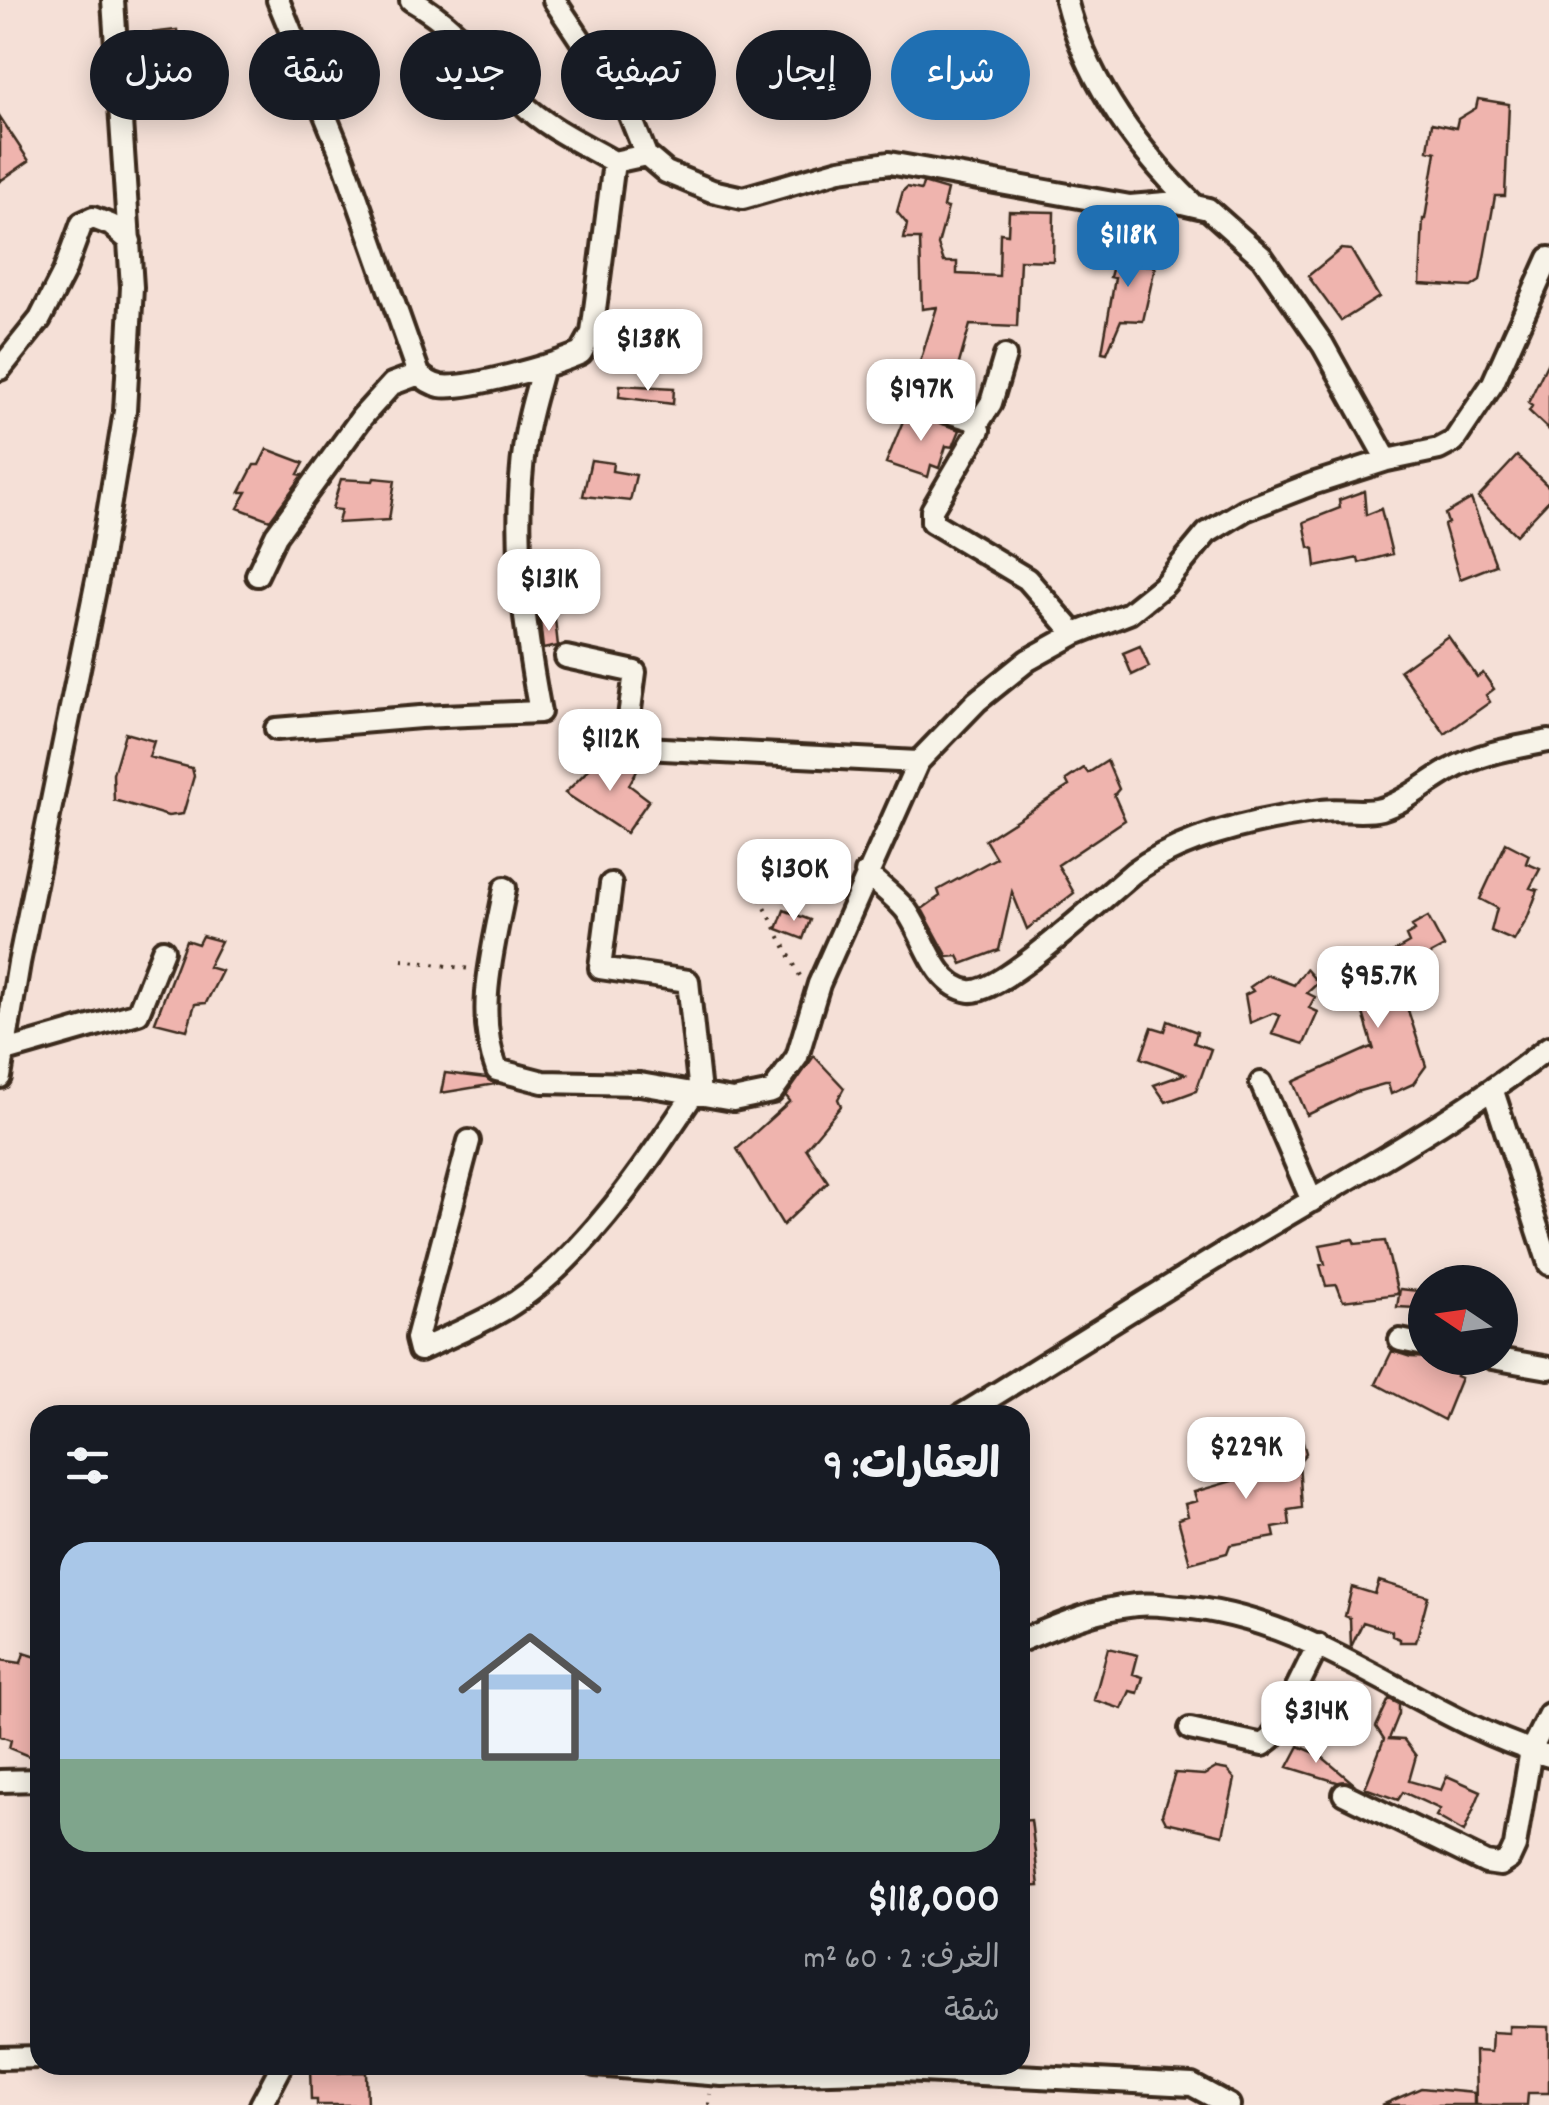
<!DOCTYPE html>
<html lang="ar">
<head>
<meta charset="utf-8">
<style>
  body { margin:0; font-family:Dekko,"Playpen Sans Arabic",sans-serif; background:#242831; color:#f1f3f6; direction:rtl; height:100vh; display:flex; flex-direction:column; font-size:38px; white-space:nowrap }
  * { box-sizing:border-box; margin:0 }
  p { font-size:32px; color:#9ea1a6 }
  .icon { flex:none; width:55px; height:55px; fill:none; stroke:currentColor; stroke-width:2; stroke-linecap:round; stroke-linejoin:round }
  .map { position:relative; flex:1; overflow:hidden; direction:ltr }
  .side { position:absolute; left:30px; top:1405px; width:1000px; height:670px; display:flex; flex-direction:column; background:#171b24; border-radius:30px; box-shadow:0 5px 25px #0003; direction:rtl }
  .side>* { flex:none }
  .top-card { position:absolute; left:30px; top:30px; width:1000px; height:90px; direction:rtl; display:flex; gap:20px }
  .needle { width:65px; rotate:283deg }
  .fabs { position:absolute; left:1408px; top:1265px; display:grid; gap:20px }
  .fabs a { display:grid; place-items:center; width:110px; height:110px; border-radius:50%; background:#171b24; box-shadow:0 5px 25px #0003; font-size:50px }
  .price { position:absolute; translate:-50% -85px; padding:0 22px; border-radius:20px; background:#fff; color:#222; font-size:32px; line-height:65px; filter:drop-shadow(0 2px 5px #0008) }
  .price::after { content:''; position:absolute; left:50%; top:60px; width:30px; height:22px; margin-left:-15px; background:inherit; clip-path:polygon(0 0,100% 0,50% 100%) }
  .price.on { background:#1f6fb2; color:#fff }
  ul { padding:0; list-style:none }
  li { display:grid; align-content:center; gap:20px; height:530px; padding:0 30px }
  li span { display:grid; place-items:center; height:310px; border-radius:30px; color:#555 }
  li>.icon { margin-inline-start:auto }
  span .icon { width:180px; height:180px; fill:#fffc; stroke-width:1 }
  li b { font-size:42px }
  h2 { display:flex; justify-content:space-between; align-items:center; height:120px; padding:0 30px; font-size:42px }
  .chip { padding:0 35px; border-radius:45px; background:#171b24; box-shadow:0 5px 25px #0003; font-size:35px; line-height:90px }
  .chip.on { background:#1f6fb2; color:#fff }
  .map>svg:first-child { display:block }
</style>
</head>
<body>
<div class="map">
<svg width="1549" height="2105" viewBox="0 0 1549 2105">
  <rect width="100%" height="100%" fill="#f5e0d7"/>
  <filter id="ink" filterUnits="userSpaceOnUse"><feTurbulence type="fractalNoise" baseFrequency=".01" numOctaves="2"/><feDisplacementMap in="SourceGraphic" scale="20" xChannelSelector="R" yChannelSelector="G"/><feConvolveMatrix kernelMatrix="1 2 1 2 8 2 1 2 1" color-interpolation-filters="sRGB"/></filter>
  <g filter="url(#ink)">
    <path fill="#efb4ae" stroke="#3b2a1e" stroke-width="2.5" d="M177,30L182,74L154,77L149,33Z
      M1478,99L1509,104L1505,196H1495L1480,281L1471,287L1420,284L1423,219H1425L1436,152L1428,150L1432,123L1456,128L1458,119L1476,108Z
      M0,117L29,161L0,181Z
      M923,183L947,190L943,207L948,208L938,245L944,262H957V274L999,276L1000,233L1008,234L1009,211L1054,212L1053,261L1020,260L1017,327L970,325L954,381L916,375L937,307L922,309L920,239H904L907,224L897,212L903,191L907,187L921,190Z
      M1118,246L1137,248L1138,253H1149L1148,266L1155,267L1143,321L1121,320L1107,353L1102,352L1115,278L1110,277Z
      M1341,249L1351,250L1379,297L1341,321L1308,276Z
      M1549,360V430L1529,411L1532,406L1528,403Z
      M620,385L674,388L673,404L619,397Z
      M907,411L960,430L953,447L946,446L939,468L931,465L928,477L886,463Z
      M267,449L304,463L298,474L303,475L270,520L238,508L247,492H240L254,465H259Z
      M1517,456L1549,487V500L1516,535L1478,498Z
      M591,460L613,463L612,471L636,475L630,501L583,496Z
      M374,478L395,480L389,520L338,523L341,510L332,509L341,479L373,481Z
      M1364,491L1366,515L1381,509L1392,554L1359,563L1358,558L1316,567L1314,549L1309,547L1304,522L1340,508L1339,500Z
      M1471,499L1496,565L1460,579L1444,525L1448,523L1445,514Z
      M555,619L558,646L543,649L540,621Z
      M1448,636L1477,677L1483,673L1494,689L1486,695L1490,702L1445,734L1400,670Z
      M1140,646L1149,667L1132,675L1123,653Z
      M125,733L154,741L149,757L192,768L194,776L183,814L168,816L114,800L113,774Z
      M616,758L637,770L629,785L649,800L626,833L565,793L595,763L606,771Z
      M1107,761L1119,789L1114,795L1125,820L1058,865L1074,893L1027,929L1012,892L999,950L962,964L958,956L948,957L922,909L940,896L938,890L996,858L985,840L1069,786L1066,780L1084,768L1088,773Z
      M1506,843L1529,855L1526,863L1540,869L1530,888L1538,890L1527,919L1514,941L1491,931L1497,908L1480,899Z
      M784,910L810,920L803,939L777,929Z
      M1428,917L1444,947L1396,973L1426,1066L1413,1084L1391,1094L1388,1084H1384L1356,1092L1307,1115L1293,1082L1371,1047L1374,1050L1352,976L1409,943L1406,936L1415,931L1412,926Z
      M202,936L221,941L208,967L222,971L206,1003L195,1004L187,1030L155,1022L186,940L198,944Z
      M1306,969L1318,983L1307,993L1315,997L1309,1008L1318,1012L1304,1044L1272,1034L1280,1016L1273,1013L1250,1023L1245,995L1253,991L1250,987L1267,975L1294,985Z
      M1168,1021L1197,1032L1194,1043L1211,1049L1196,1091L1166,1102L1154,1085L1185,1074L1141,1058L1152,1027L1165,1031Z
      M814,1056L844,1088L838,1099L841,1106L806,1148L828,1182L783,1225L737,1149L790,1101L786,1096Z
      M445,1073L486,1078L495,1084L441,1093Z
      M1353,1239L1355,1244L1385,1241L1398,1294L1343,1301L1337,1285L1326,1286L1320,1265L1325,1264L1320,1245Z
      M1400,1289L1418,1291L1417,1308L1397,1307Z
      M1392,1351L1411,1357L1434,1358L1458,1371L1456,1376L1461,1378L1444,1420L1376,1384Z
      M1300,1432L1306,1453L1299,1462L1302,1508L1288,1510L1290,1525L1273,1528L1275,1537L1230,1545L1227,1553L1190,1563L1178,1519L1188,1516L1185,1504L1197,1501L1194,1492L1236,1480L1235,1476L1246,1473L1242,1461L1254,1458L1253,1453L1273,1447L1271,1440Z
      M1379,1581L1428,1596L1416,1642H1400V1639L1392,1636V1631L1363,1622L1351,1647L1350,1618L1345,1616L1352,1587L1375,1594Z
      M1108,1648L1138,1655L1133,1674L1143,1677L1138,1693L1130,1691L1122,1709L1094,1700Z
      M24,1653L40,1658V1732L31,1757L9,1748L11,1740L0,1736V1660L21,1663Z
      M1389,1699L1399,1704V1714L1389,1739L1404,1740L1416,1756L1409,1781L1441,1790L1447,1776L1481,1791L1464,1832L1436,1816L1440,1809L1403,1792L1398,1800L1365,1788L1384,1739L1376,1727Z
      M1299,1746L1320,1755L1353,1783L1337,1782L1288,1767Z
      M1216,1768L1227,1770L1235,1779L1223,1835L1166,1822L1162,1814L1175,1773L1204,1775Z
      M1031,1820L1039,1886L1020,1887V1821Z
      M1509,2026L1549,2027V2093H1528L1527,2105H1476L1475,2051L1491,2052L1492,2032L1509,2033Z
      M337,2067V2073L366,2072L367,2105H317V2100H311L310,2068Z
      M1421,2088L1474,2093V2105H1382Z"/>
    <g fill="none" stroke-linecap="round" stroke-linejoin="round">
      <g stroke="#3b2a1e" stroke-width="28">
        <path id="minor" d="M278,0L343,159L419,374C425,380 431,384 440,386C466,390 554,365 581,353L592,333L614,162
          M411,0C460,28 483,63 521,102C547,128 583,144 614,162L646,155
          M554,0L629,113L646,155L666,172L712,191L743,198L840,170L889,163L1130,206L1178,202L1208,209L1262,257L1323,345L1387,460
          M1066,0C1086,79 1135,147 1192,203
          M0,369L40,319L64,272L82,223L93,218L111,225L130,241
          M928,406L974,420L979,430L932,510V522L1027,579L1075,634
          M978,423L991,403L1005,356
          M257,575L276,535L362,417L392,384L419,374
          M566,657L635,672L625,747L918,762
          M276,729L420,717L540,712C523,622 512,533 525,442C528,416 537,391 543,366
          M866,873C879,885 894,896 905,909C925,934 933,985 969,991C1000,996 1107,894 1134,872C1182,836 1262,819 1321,811C1341,808 1361,814 1381,809C1405,802 1427,783 1448,771C1480,753 1513,748 1549,741
          M611,884L600,968L688,981L700,1093
          M505,888C494,947 474,1012 497,1070L543,1082L640,1084L733,1100L772,1092L797,1057L819,984L918,762L977,701L1028,660L1075,634L1129,613L1164,585L1207,533L1245,510L1312,484L1387,460L1439,449L1454,441L1493,383L1549,258
          M6,1051L138,1013L163,950
          M0,1077L19,963L98,575L125,411L132,287L113,0
          M1261,1083L1312,1201
          M1493,1091L1549,1264
          M469,1141L417,1338L420,1350C448,1337 477,1325 503,1310C581,1264 645,1166 694,1093
          M1400,1340L1425,1345
          M1492,1358L1549,1368
          M962,1415C1064,1352 1165,1288 1267,1227C1364,1169 1461,1117 1549,1047
          M1020,1641C1058,1625 1095,1609 1136,1605C1151,1603 1167,1606 1182,1607C1318,1618 1421,1719 1549,1756
          M1190,1729L1263,1745L1272,1738L1318,1645
          M0,1781L40,1780
          M1344,1794L1486,1863L1500,1865L1509,1859L1515,1846L1531,1750L1549,1714
          M0,2058L40,2057
          M595,2065L722,2075L902,2070L1192,2085L1229,2105
          M261,2105L282,2065"/>
      </g>
      <path stroke="#3b2a1e" stroke-width="4" stroke-dasharray="2.5 8" stroke-linecap="butt" d="M751,880L800,976
        M402,960L470,969
        M709,2105L710,2094"/>
      <use href="#minor" stroke="#f7f3e8" stroke-width="20"/>
    </g>
  </g>
</svg>
<div class="fabs">
<a><svg class="needle" viewBox="-14 -14 28 28"><path d="M0-13l5 13h-10z" fill="#e53935"/><path d="M0 13l5-13h-10z" fill="#9ea1a6"/></svg></a>
</div>
<b class="price on" style="left:1128px;top:290px">$118K</b>
<b class="price" style="left:648px;top:394px">$138K</b>
<b class="price" style="left:921px;top:444px">$197K</b>
<b class="price" style="left:549px;top:634px">$131K</b>
<b class="price" style="left:610px;top:794px">$112K</b>
<b class="price" style="left:794px;top:924px">$130K</b>
<b class="price" style="left:1378px;top:1031px">$95.7K</b>
<b class="price" style="left:1246px;top:1502px">$229K</b>
<b class="price" style="left:1316px;top:1766px">$314K</b>
<div class="top-card">
<a class="chip on">شراء</a>
<a class="chip">إيجار</a>
<a class="chip">تصفية</a>
<a class="chip">جديد</a>
<a class="chip">شقة</a>
<a class="chip">منزل</a>
</div>
<section class="side">
<h2>العقارات: 9<svg class="icon" aria-label="filters" viewBox="0 0 24 24"><path d="M4 7h16M4 17h16"/><circle cx="9" cy="7" r="2"/><circle cx="15" cy="17" r="2"/></svg></h2>
<ul>
<li><span style="background:linear-gradient(#a9c7e8 70%,#7fa58c 0)"><svg class="icon" aria-label="home" viewBox="0 0 24 24"><path d="M3 11l9-7 9 7M6 9v11h12V9"/></svg></span><div><b>$118,000</b><p>الغرف: 2 · 60 m²</p><p>شقة</p></div></li>
</ul>
</section>
</div>
</body>
</html>
